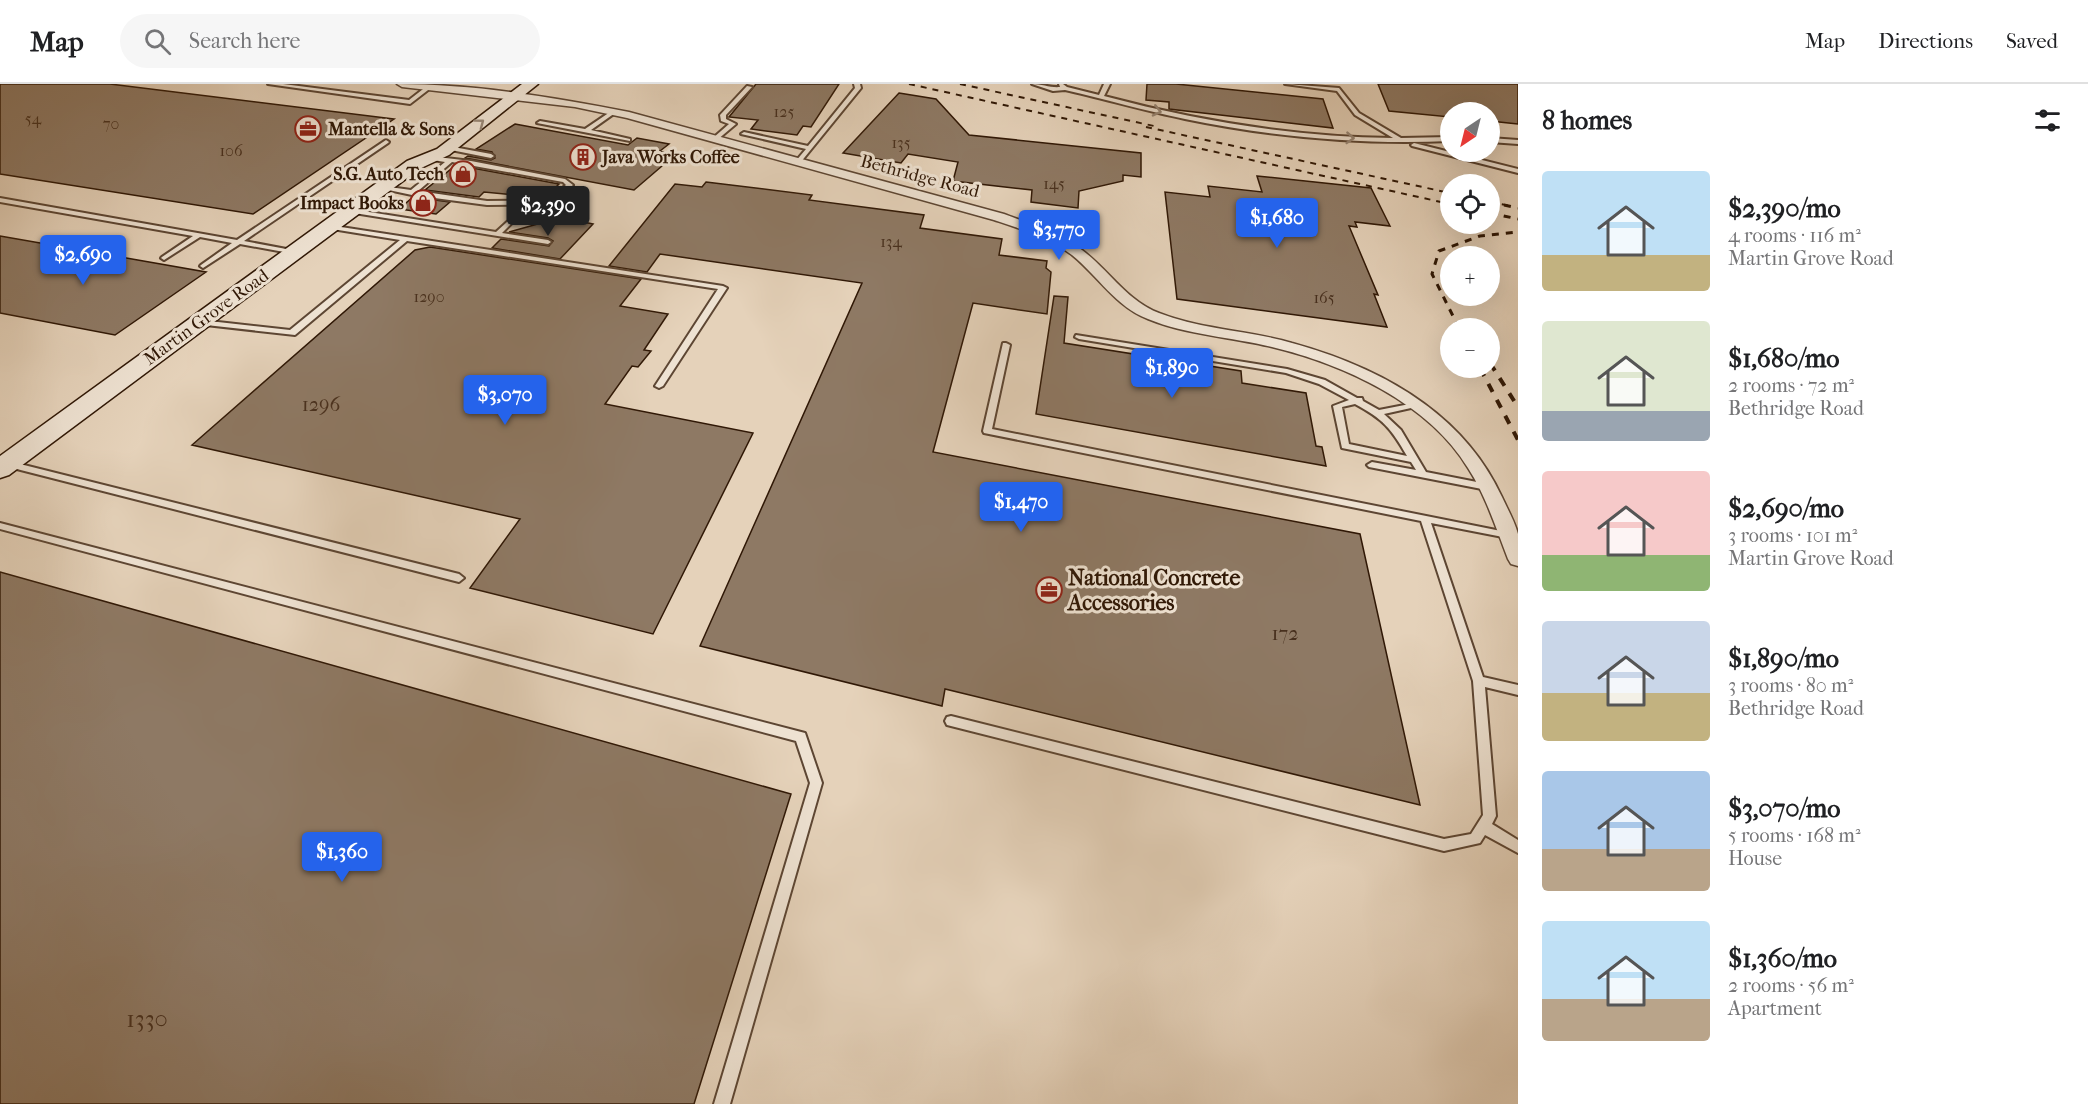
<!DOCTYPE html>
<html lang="en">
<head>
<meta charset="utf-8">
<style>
  body { margin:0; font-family:"IM FELL French Canon",serif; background:#f6f6f6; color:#202124; height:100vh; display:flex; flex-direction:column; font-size:22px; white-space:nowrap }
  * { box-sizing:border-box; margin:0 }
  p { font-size:20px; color:#757577 }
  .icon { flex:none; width:33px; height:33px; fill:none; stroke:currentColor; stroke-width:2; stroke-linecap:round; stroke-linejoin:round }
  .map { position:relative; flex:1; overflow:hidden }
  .drawer { display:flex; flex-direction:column; background:#fff; width:570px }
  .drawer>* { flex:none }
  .needle { width:39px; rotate:215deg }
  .controls { position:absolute; left:1440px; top:18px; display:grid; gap:12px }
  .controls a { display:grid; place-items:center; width:60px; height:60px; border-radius:50%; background:#fff; box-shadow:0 6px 24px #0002; font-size:30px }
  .price { position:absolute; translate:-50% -51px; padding:0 14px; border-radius:6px; background:#2563eb; color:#fff; font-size:20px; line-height:39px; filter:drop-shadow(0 2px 3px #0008) }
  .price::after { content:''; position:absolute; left:50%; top:36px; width:18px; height:14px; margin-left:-9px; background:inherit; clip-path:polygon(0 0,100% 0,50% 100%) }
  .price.selected { background:#222; color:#fff }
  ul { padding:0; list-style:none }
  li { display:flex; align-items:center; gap:18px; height:150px; padding:0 24px }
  li span { display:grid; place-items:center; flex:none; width:168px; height:120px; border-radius:6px; color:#555 }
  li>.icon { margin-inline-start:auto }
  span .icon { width:72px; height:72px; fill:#fffc; stroke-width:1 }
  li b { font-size:26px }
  h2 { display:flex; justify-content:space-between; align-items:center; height:72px; padding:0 24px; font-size:26px }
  header { display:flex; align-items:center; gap:36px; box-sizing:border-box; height:84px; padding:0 30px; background:#fff; border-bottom:2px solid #e0e0e0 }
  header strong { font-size:28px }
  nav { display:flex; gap:33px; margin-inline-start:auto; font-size:21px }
  .search { width:420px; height:54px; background:#f6f6f6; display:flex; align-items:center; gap:15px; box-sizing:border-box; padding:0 21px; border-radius:33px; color:#757577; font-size:22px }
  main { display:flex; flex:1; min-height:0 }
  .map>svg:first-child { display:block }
</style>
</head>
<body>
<header>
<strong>Map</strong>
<div class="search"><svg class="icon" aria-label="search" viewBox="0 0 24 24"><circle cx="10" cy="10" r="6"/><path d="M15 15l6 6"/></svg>Search here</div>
<nav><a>Map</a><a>Directions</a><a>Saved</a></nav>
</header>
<main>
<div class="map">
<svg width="1518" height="1020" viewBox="0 0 1518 1020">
  <rect width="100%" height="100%" fill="#e5d2ba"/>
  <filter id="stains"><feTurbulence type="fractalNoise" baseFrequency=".00333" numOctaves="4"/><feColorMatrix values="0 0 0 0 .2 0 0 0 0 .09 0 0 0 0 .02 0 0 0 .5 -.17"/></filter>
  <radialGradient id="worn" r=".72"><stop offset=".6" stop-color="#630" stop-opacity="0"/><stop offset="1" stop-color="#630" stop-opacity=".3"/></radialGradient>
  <path fill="#8e7964" stroke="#301806" stroke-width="1.5" d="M0,0H110L394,35L253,130L0,90Z
    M756,0H839L811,43L803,42L797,51L751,45L758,36L729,33Z
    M1147,0H1176L1323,15L1333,44L1169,25V18L1146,16Z
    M1378,0H1518V40L1490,37V28H1450V33L1389,27Z
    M899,9L936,15L969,51L1141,69V93L1123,91V97L1079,107L1078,124L1031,118L1032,106L953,97L958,78L908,70L901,79L843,69Z
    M515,40L628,61L637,54L669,60L660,67L676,70L634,106L465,74L468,72L491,76L495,74L492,68L476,65Z
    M456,81L559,100L545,114L484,108L479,113L425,106Z
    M1257,92L1371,104L1390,142L1355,138L1357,143L1349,142L1378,211L1374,210L1387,243L1177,215L1165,108L1210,113L1208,102L1262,108Z
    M706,98L812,111L809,116L924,131L920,144L1002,155L999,171L1047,177L1046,184L1051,188L1047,230L973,219L933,368L1360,450L1420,721L945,605L942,622L700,562L862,199L660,170L647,188L609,182L675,100L702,103Z
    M413,113L450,118L436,130L399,125Z
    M544,130L593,140L560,175L492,164L501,155L549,162L553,157L548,154L509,148L545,138Z
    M0,152L132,175L206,188L115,251L0,229Z
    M430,163L641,195L620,222L668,230L644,266L651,267L638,283L632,282L605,320L753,349L653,550L470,504L520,435L192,361L415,166Z
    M1054,212L1068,213L1064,259L1241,287L1242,299L1306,309L1316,362L1322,363L1326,382L1036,330Z
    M0,488L791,710L694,1020H0Z"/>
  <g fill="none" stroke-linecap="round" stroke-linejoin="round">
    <g stroke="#5d4633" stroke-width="4">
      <path id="service" d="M268,0H283L409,16L427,2L432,3L410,20Z
        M854,0H860L861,4L800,79L795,78L806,65L741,50L744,48L808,62L855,4Z
        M1032,0C1042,0 1051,4 1060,3L1059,0H1063L1067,3L1099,11L1104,0H1110L1104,12C1198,37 1295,53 1393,54L1355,31L1337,7L1285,0L1339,4L1359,29L1401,54L1450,53V57C1363,61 1272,53 1185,35C1145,27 1105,15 1065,6L1053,7Z
        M747,2L752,3L726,31V35L736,40L717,56H713V54L729,40L721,37L720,31Z
        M613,26L615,29L591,46L630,55V57L537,39L540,37L585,45Z
        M1490,54L1518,56V60L1490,58Z
        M386,56L389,58L388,59L244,157L297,167V169L295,170L240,160L203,184L200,182L201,181L232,159L200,153L164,176L161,174L162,173L193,152L0,118V114L237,156Z
        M1414,59L1518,85V89L1412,62L1411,61Z
        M448,62L491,70L494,72L491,74L446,65L445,64Z
        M429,72L471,77L565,95L573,101L551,120L487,121L412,111L379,104L382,102L411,106L445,78L427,75V73ZM452,78L563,98L566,101L549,116L487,117L418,107Z
        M350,125L496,148L518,128L521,130L502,149L548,156L551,158L548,160L348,128V126Z
        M328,141L723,202L727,204L663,302L659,304L655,302L718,205L407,157L295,251L197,240L196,238L200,236L290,246L400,156L326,144L325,143Z
        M1076,251L1287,285L1325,296L1357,314H1362L1363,317L1379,326L1420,318V322L1384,330L1401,346L1426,388L1487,400L1492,403L1487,406L1369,383L1367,381L1372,378L1416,386L1411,378L1342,364L1333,322L1349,316L1319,300L1286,289L1079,255L1075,253ZM1355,320C1383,335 1391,344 1407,372L1349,360L1342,323Z
        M1003,259H1006L1010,261L992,345L1511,449L1513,451L1508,454L1431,439L1483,593L1518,601V611L1485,603L1496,732L1492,740L1518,756V769L1485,751L1480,759L1444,767L947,641L945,637L947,633L951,632L1444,755L1471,750L1483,731L1473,597L1421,437L984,349L983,347Z
        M8,377L459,490L464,494L459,498L5,382L3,380Z
        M0,439L805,649L822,699L730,1020H714L810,699L796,657L0,445Z"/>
    </g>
    <g stroke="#5d4633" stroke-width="3">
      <path id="minor" d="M397,0C474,0 554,13 629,28L1004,130C1030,140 1059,148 1082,166C1109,186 1127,217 1159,229C1202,246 1249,246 1292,259C1379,283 1463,328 1502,413C1507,424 1515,438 1518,450C1518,460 1518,472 1518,482L1511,480L1508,475C1496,444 1486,412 1468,384C1429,319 1343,280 1272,263C1231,253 1187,251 1148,235C1116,223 1098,192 1072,171C1050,154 1021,145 994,136L627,34L575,23L402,3Z"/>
    </g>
    <g stroke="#301806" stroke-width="3">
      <path id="secondary" d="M522,0H538L449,71L419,85L9,391L0,394V372L407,77L437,65Z"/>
    </g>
    <use href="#service" fill="#eee2d2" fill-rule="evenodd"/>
    <use href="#minor" fill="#eee2d2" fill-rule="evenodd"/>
    <use href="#secondary" fill="#eee2d2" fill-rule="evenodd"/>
    <path stroke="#301806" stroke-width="2" stroke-dasharray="6 6" stroke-linecap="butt" d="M909,0L1450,120
      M960,0L1154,42
      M1146,43L1450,109
      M1490,118L1511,122"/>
    <path stroke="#301806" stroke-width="3" stroke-dasharray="7 7" stroke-linecap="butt" d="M1504,121L1518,124
      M1490,129L1518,135
      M1459,244L1432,190L1439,167L1480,152L1518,148"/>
    <path stroke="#301806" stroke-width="4" stroke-dasharray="9 9" stroke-linecap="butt" d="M1490,279L1518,323
      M1480,284L1518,356"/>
  </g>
  <defs><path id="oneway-chevron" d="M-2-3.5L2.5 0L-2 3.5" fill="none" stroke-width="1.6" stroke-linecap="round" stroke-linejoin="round" transform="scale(1.5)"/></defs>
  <g stroke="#988776">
    <use href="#oneway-chevron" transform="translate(1157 27) rotate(13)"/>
    <use href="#oneway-chevron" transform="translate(480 39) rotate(-37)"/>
    <use href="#oneway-chevron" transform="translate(1350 54) rotate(4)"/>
  </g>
  <defs>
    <g id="office-ring" transform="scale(1.35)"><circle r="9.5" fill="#eee2d2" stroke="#8f2418" stroke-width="1.5"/><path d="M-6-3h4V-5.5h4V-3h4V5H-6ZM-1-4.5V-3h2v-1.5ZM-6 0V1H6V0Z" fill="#8f2418"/></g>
    <g id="building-ring" transform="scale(1.35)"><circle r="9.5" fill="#eee2d2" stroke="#8f2418" stroke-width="1.5"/><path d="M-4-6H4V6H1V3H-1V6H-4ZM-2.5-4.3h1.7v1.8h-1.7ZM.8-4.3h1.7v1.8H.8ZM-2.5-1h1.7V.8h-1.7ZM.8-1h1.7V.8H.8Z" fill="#8f2418"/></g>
    <g id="shop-ring" transform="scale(1.35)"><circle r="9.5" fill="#eee2d2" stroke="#8f2418" stroke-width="1.5"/><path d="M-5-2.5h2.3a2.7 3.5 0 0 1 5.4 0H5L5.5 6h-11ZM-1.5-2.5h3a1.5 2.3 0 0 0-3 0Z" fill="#8f2418"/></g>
  </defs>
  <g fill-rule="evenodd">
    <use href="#office-ring" x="308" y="45"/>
    <use href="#building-ring" x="583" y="73"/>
    <use href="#shop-ring" x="463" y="90"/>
    <use href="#shop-ring" x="423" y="119"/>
    <use href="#office-ring" x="1049" y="506"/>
  </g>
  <g text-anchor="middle" stroke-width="6" stroke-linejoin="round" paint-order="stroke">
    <g font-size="16" fill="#48301e">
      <text x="784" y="33">125</text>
      <text x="33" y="40">54</text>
      <text x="111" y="45">70</text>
      <text x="901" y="64">135</text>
      <text x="231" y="72">106</text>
      <text x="1054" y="105">145</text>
      <text x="891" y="163">134</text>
      <text x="429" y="218">1290</text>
      <text x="1324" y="219">165</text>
    </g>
    <g font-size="18" font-weight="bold" fill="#301806" stroke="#eee2d2" text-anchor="start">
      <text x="328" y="51">Mantella &amp; Sons</text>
      <text x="602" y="79">Java Works Coffee</text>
      <text x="444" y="96" text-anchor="end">S.G. Auto Tech</text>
      <text x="404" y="125" text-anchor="end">Impact Books</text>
    </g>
    <g font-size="18" fill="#301806" stroke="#eee2d2">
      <text transform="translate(920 92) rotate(15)" y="6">Bethridge Road</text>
      <text transform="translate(206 233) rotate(-36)" y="6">Martin Grove Road</text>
    </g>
    <g font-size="20" fill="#48301e">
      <text x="321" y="327">1296</text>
      <text x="1285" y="556">172</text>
    </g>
    <g font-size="22" font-weight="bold" fill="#301806" stroke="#eee2d2" text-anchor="start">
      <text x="1068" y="501">National Concrete<tspan x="1068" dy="25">Accessories</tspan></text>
    </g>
    <g font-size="24" fill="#48301e">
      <text x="147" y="943">1330</text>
    </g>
  </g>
  <rect width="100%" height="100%" filter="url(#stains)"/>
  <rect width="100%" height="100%" fill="url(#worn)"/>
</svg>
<div class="controls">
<a><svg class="needle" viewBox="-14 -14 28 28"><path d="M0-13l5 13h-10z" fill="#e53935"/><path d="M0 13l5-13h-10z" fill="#757577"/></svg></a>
<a><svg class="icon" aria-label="locate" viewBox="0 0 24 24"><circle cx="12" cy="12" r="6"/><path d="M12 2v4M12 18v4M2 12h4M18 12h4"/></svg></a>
<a>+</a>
<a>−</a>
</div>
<b class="price selected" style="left:548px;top:153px">$2,390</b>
<b class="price" style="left:1277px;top:165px">$1,680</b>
<b class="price" style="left:1059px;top:177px">$3,770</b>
<b class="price" style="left:83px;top:202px">$2,690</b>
<b class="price" style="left:1172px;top:315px">$1,890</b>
<b class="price" style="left:505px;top:342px">$3,070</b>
<b class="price" style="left:1021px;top:449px">$1,470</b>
<b class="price" style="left:342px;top:799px">$1,360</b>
</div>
<section class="drawer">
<h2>8 homes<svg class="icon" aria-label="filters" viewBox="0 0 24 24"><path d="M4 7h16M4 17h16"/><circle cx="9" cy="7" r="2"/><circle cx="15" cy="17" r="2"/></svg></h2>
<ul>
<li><span style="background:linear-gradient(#bfe0f5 70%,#c2b280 0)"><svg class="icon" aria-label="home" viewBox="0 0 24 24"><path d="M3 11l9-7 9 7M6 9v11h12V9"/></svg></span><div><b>$2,390/mo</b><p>4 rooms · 116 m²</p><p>Martin Grove Road</p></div></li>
<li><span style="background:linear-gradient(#dfe7d0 75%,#9aa5b1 0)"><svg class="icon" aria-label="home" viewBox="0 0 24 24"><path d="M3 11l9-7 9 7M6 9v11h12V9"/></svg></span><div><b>$1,680/mo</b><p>2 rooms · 72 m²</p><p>Bethridge Road</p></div></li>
<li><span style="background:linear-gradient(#f6c9c9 70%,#8fb573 0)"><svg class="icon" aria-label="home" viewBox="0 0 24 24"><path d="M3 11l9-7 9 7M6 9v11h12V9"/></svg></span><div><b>$2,690/mo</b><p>3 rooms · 101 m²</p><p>Martin Grove Road</p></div></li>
<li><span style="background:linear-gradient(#c9d6e8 60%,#c2b280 0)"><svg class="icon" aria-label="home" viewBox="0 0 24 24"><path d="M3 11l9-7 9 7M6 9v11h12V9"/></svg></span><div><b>$1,890/mo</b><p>3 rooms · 80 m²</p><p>Bethridge Road</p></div></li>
<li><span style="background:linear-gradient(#a9c7e8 65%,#b9a48a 0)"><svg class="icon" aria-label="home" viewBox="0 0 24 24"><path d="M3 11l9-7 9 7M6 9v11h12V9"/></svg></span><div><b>$3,070/mo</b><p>5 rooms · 168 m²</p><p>House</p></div></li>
<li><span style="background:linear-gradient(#bfe0f5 65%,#b9a48a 0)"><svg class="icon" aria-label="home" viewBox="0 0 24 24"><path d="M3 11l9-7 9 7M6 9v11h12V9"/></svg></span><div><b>$1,360/mo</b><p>2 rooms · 56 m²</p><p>Apartment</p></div></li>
</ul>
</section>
</main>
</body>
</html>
